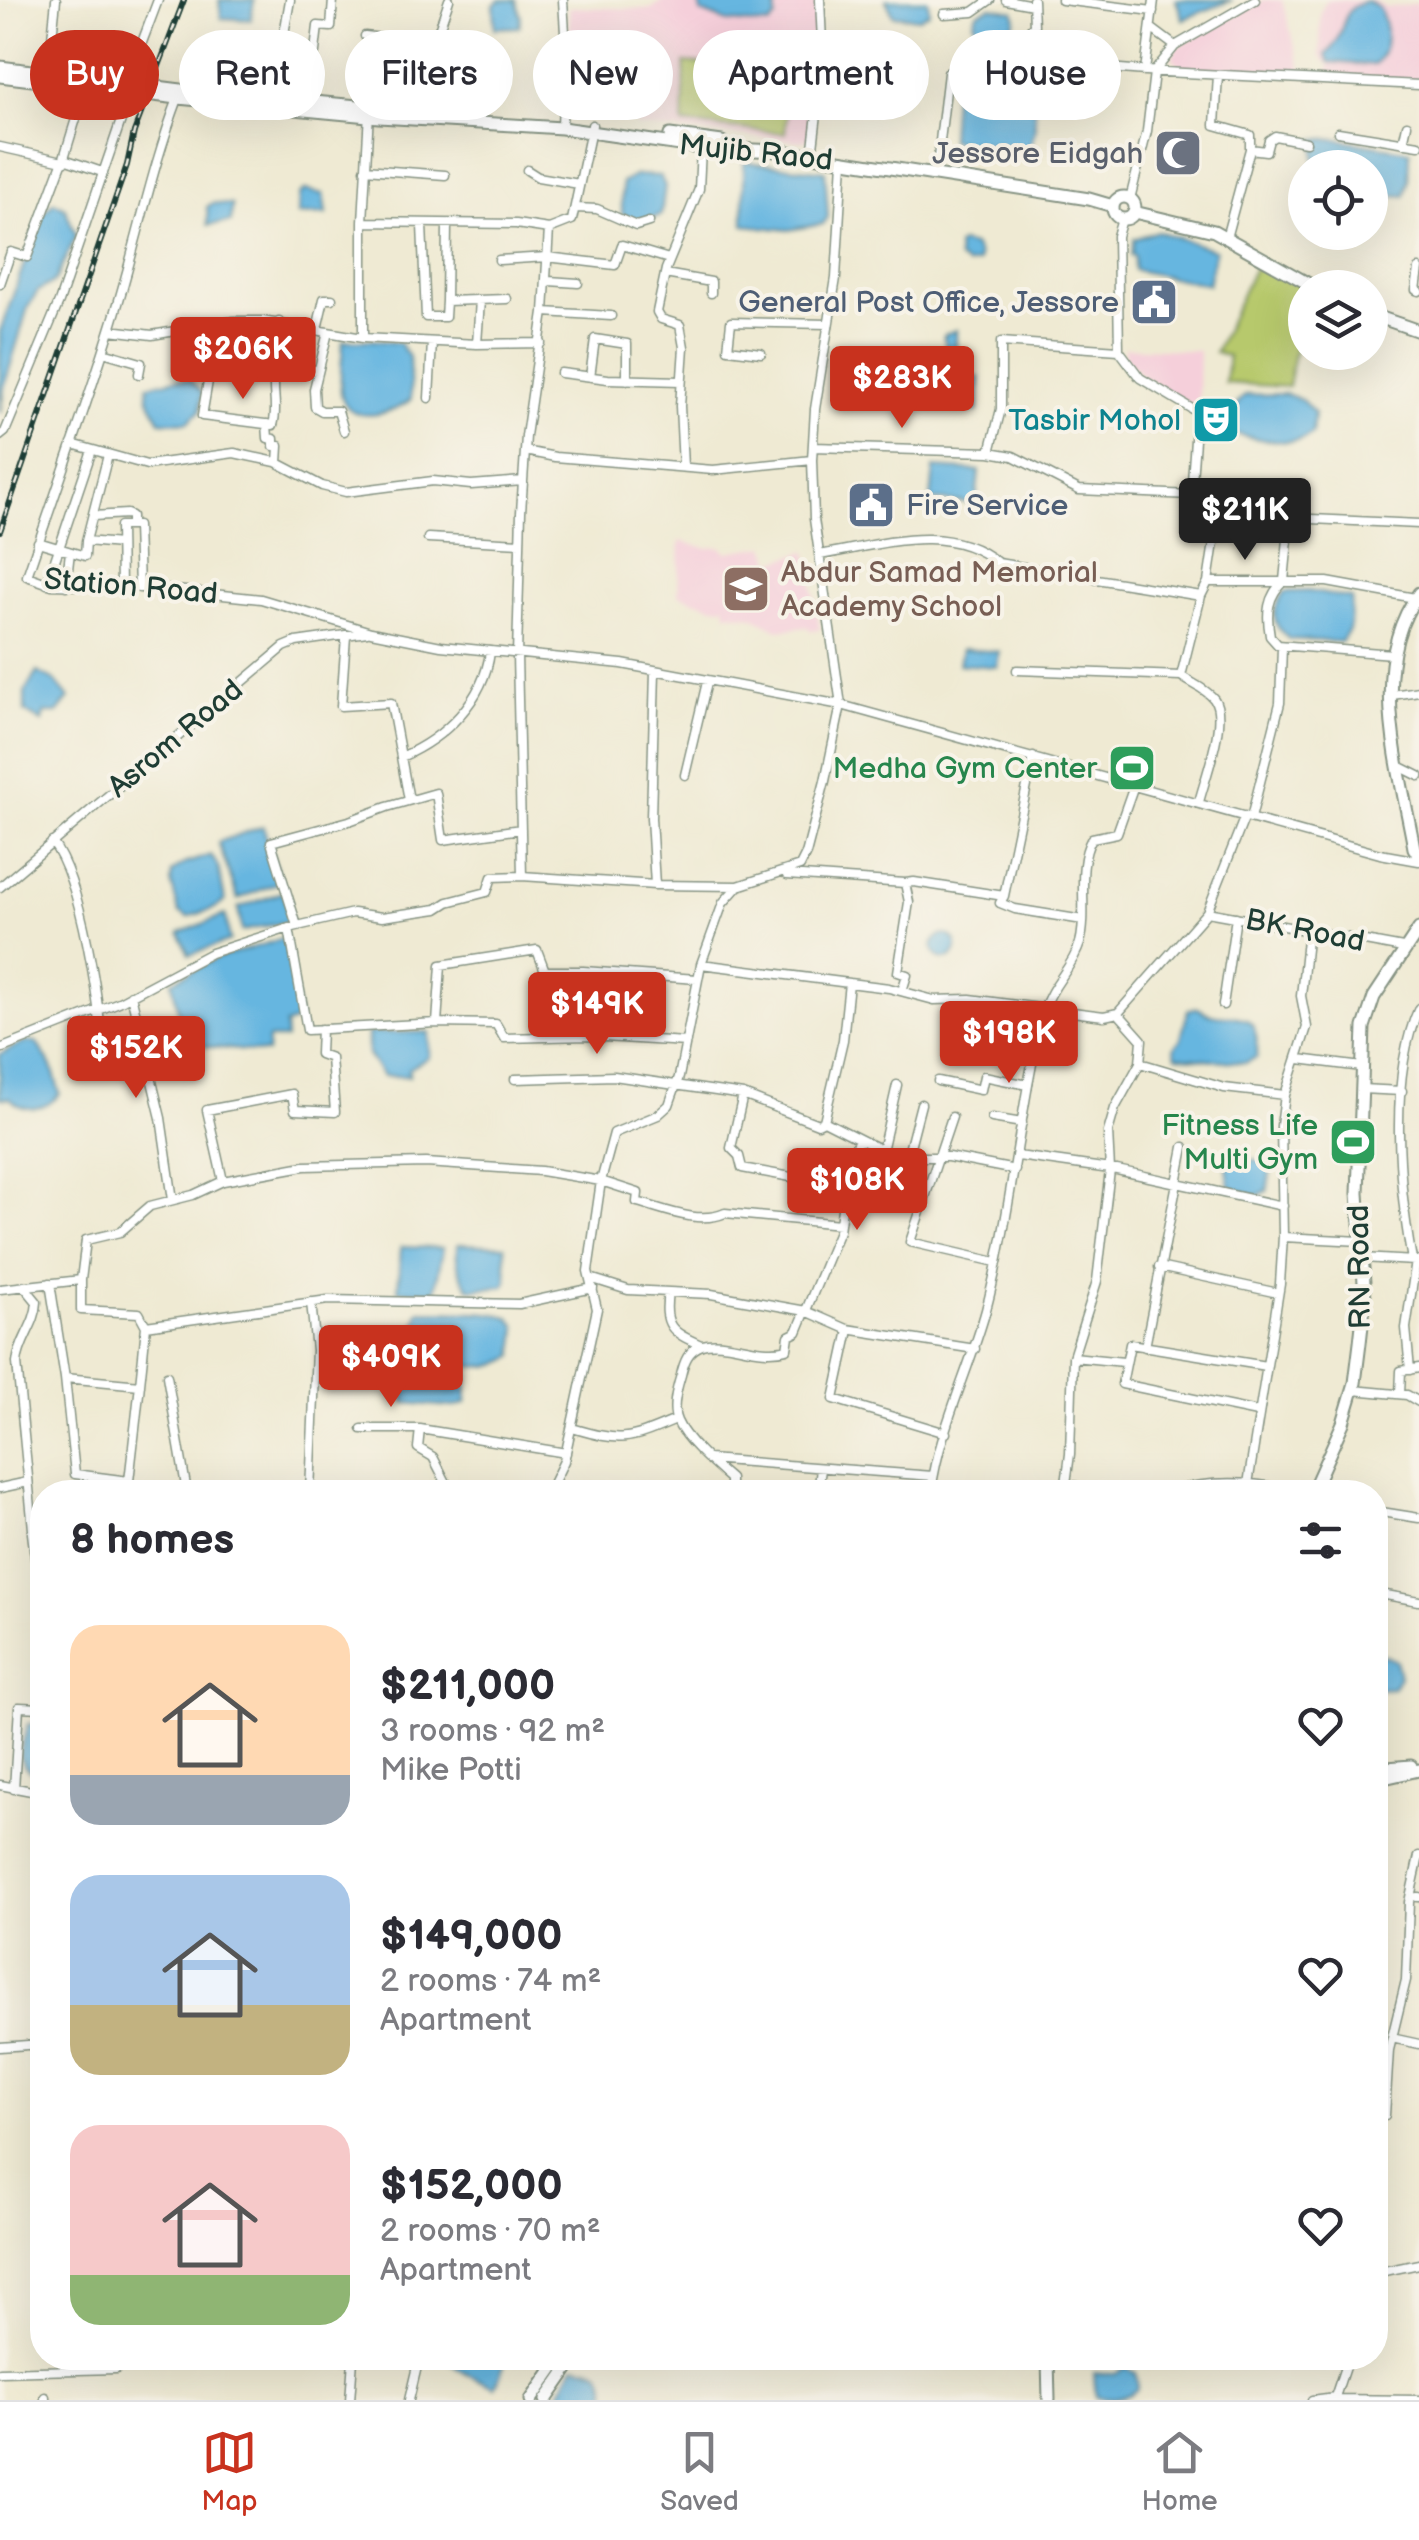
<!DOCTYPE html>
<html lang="en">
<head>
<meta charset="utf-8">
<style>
  body { margin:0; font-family:"Balsamiq Sans",sans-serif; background:#f2f2f3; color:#2b2b33; height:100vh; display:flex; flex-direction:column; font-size:38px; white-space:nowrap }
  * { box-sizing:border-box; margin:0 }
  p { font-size:32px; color:#7c7c81 }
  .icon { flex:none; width:55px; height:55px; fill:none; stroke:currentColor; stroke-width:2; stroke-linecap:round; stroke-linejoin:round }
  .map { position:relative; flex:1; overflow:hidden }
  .drawer { position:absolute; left:30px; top:1480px; width:1358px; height:890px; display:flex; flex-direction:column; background:#fff; border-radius:40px; box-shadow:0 10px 40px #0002 }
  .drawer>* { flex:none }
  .guide { position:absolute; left:30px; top:30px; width:1360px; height:90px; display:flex; gap:20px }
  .fabs { position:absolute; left:1288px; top:150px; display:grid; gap:20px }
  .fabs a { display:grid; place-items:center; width:100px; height:100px; border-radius:50%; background:#fff; box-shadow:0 10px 40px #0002; font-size:50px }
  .price { position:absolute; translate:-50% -85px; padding:0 22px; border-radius:10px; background:#c8321e; color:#fff; font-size:32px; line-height:65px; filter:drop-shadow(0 2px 5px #0008) }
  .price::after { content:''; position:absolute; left:50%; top:60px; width:30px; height:22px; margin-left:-15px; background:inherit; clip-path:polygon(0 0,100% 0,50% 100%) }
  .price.on { background:#222; color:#fff }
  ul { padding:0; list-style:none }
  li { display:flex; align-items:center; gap:30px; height:250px; padding:0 40px }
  li span { display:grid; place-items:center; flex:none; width:280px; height:200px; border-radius:30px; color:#555 }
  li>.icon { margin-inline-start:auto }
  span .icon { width:120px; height:120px; fill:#fffc; stroke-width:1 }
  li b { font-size:42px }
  h2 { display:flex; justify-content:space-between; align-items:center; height:120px; padding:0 40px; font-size:42px }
  .pill { padding:0 35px; border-radius:45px; background:#fff; box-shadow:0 10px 40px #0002; font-size:35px; line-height:90px }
  .pill.on { background:#c8321e; color:#fff }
  .dock { display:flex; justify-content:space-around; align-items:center; height:140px; border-top:2px solid #e1e1e2; background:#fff; font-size:28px; color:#7c7c81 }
  .dock a { display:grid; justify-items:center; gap:5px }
  .dock .on { color:#c8321e }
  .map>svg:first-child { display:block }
</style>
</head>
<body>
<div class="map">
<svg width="1419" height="2400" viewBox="0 0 1419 2400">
  <rect width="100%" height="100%" fill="#f7f3e8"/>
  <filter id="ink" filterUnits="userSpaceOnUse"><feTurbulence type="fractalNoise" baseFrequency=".01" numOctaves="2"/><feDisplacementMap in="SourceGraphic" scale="20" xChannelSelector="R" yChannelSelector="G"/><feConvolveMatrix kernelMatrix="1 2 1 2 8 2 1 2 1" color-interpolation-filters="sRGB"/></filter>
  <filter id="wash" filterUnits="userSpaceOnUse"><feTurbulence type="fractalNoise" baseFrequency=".0048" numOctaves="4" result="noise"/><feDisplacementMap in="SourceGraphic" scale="40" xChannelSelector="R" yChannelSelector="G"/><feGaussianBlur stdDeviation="2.25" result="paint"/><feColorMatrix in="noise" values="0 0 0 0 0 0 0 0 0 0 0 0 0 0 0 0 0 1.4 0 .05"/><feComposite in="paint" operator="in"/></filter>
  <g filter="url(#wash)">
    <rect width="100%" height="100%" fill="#efead3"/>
    <path fill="#f5cfda" d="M663,0L817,1V51L821,63L812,139L801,141L637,127V94L607,93L608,66L570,54L569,7L651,9Z
      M1264,0H1282L1303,75L1185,69L1172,58L1177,48Z
      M1326,0H1373L1386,8L1419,3V83L1327,79L1329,65L1320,57V14Z
      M1124,347L1199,351L1198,403H1185L1142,376L1126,359Z
      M680,541L707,548L721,547L727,552L766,546L773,562L807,551L820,630L810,631L808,627L778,630L753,616L726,613L725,606H713L678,595Z"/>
    <path fill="#b7c96c" stroke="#6b8350" stroke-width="2.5" d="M685,63L784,72V90L788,98L785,133L683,124Z
      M1257,261L1306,285L1288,387L1225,383L1228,356L1215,353Z"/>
    <path fill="#66b6e0" stroke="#427a8a" stroke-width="2.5" d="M219,0H254L251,20L221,18Z
      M499,0H516L521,17L519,27L495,28L494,5Z
      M700,0H775L776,18L769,25L728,22L701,12Z
      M886,0H928L929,12L919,18L893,15Z
      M1176,0H1232L1183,19Z
      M1368,1L1380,9C1388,29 1390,49 1374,65L1329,62L1326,55C1348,36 1337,5 1368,1Z
      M991,7L1014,11L1016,20L1005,39L981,35L974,22L977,13Z
      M381,41L426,46L427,63C406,72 401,83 376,73Z
      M573,63L605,71L603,117L570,112Z
      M953,93L1034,101L1035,129L1030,147L950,140Z
      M1315,139H1336L1410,151L1409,180L1405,196L1370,194V168L1315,167Z
      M744,162L825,171L828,217L823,224L788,230L744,225Z
      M636,175L660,176L665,186L661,215L639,222L622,214V183Z
      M305,190L324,194L327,214L298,215L299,195Z
      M54,202L65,208L76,236L55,281L38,291L28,307L4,387L0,413V332L41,216Z
      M213,203L232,205L231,222L208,225L207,207Z
      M1157,231L1215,250L1208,284L1134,270V255H1131L1134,239Z
      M961,243L973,246L978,255V262L967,265L958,259L957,246Z
      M956,330V357L952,358L948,368L942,369L939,364L947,351L943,335Z
      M371,340L399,343L409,357L411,399C396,413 351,427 342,397C338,387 343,354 343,341Z
      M929,374L980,378L978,411L926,407Z
      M176,379L190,380L202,393L200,411L188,422L160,421L148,397V385Z
      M1285,394L1301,399L1314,413L1312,434C1294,448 1256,439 1235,434C1229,420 1234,404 1246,395Z
      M934,468L979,471L976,503L931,500Z
      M1308,591L1352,599L1349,630L1341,642L1289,639C1271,625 1270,609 1285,592Z
      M962,649L999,652L997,667L959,664Z
      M37,672L55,681L69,698L57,713H44L42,722L25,712V692Z
      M263,826L280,882L238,899L218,842Z
      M211,855L218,866L225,901L213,909L188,917L179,912L171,882L172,872L184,864Z
      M283,892L291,921L242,931L238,908Z
      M225,915L230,941L189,955L180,933Z
      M933 947a12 12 0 1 1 24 0a12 12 0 1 1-24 0Z
      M285,938L299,1020L285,1025L286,1039H268L267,1053L185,1044L172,981L218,958Z
      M1198,1008C1227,1028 1260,997 1257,1057L1245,1063L1176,1056L1174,1047L1181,1039L1188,1010Z
      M429,1032V1057L409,1069V1076H383L368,1055V1033Z
      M26,1042H36L52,1067L60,1094C46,1110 25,1114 10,1098H0V1054Z
      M1246,1159L1262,1161L1271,1168L1267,1192L1257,1196L1230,1188L1227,1167L1233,1161Z
      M458,1244L505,1246L507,1281L504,1286L470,1289C460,1277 454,1260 458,1244Z
      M401,1247L443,1248L435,1291H398Z
      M419,1311C447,1312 485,1310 509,1317L517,1327L514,1356C489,1375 448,1364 421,1354L414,1333Z
      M405,1365L467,1375L466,1403L454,1407L406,1403L403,1395Z
      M1383,1655L1396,1661L1400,1676L1392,1688L1375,1689V1657Z
      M28,1724H42V1779L25,1767L19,1756Z
      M446,2358H502L506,2360L495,2387C477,2378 459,2373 446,2358Z
      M574,2365C605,2369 605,2370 608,2400H561L558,2397Z
      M1126,2367L1136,2373L1138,2388C1129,2398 1109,2400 1096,2397L1094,2373L1115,2374Z"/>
  </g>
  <g filter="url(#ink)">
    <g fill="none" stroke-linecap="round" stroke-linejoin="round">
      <g stroke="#879484" stroke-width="11">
        <path id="minor" d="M1006,0L1033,5
          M1033,0L1034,26L1031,29L1035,62L1145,71L1419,85
          M1062,0L1153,11
          M944,14L973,12L990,0
          M1151,28L1175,46
          M365,36L434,44L449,0
          M1145,71L1154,0
          M1218,75L1215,125L1250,135V149L1266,151L1269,140L1275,136L1306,142
          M48,76L56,0
          M126,85L158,0
          M179,96C150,172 135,252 110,330C84,413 55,494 27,576L52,585L156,588L261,599L371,632L441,646L622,664L841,705L1380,854L1419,861
          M272,102L290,0
          M309,102L318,26L331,27L333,0
          M369,112L363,222V338L477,344L541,343
          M592,125L572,220L549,229L544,312L526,436L521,512L517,655L522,876L655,885L738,886
          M562,128L565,33L563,0
          M1338,132L1419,145
          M1403,143L1407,125
          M0,147L63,161L87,83
          M812,156L823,63L820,0
          M365,169L445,175
          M527,170L538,177L579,184
          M936,175L948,73L951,70L962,69
          M1130,199L1147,131L1154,72L1175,46L1255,0
          M576,208L597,209L636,226L649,222
          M1122,219L1117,236L1119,350L1140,378L1197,412L1191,495
          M363,222L516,224L549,229
          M422,225L426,317H445L446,301
          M447,225L446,301L507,299
          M1226,238L1250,149
          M499,260L547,257L615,265L622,245L669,259
          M1419,269L1416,290L1419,291
          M665,274L711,282V293
          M549,281L578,283
          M0,284L11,252L27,257L62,163L67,160L102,172
          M544,312L611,316
          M279,322L276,368L317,370
          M317,329L324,299H332
          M110,330L152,335L234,321H262L363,338
          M328,332L314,389L315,407L322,411H338L344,431
          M477,344L480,300
          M103,352L141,363L139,374
          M761,353L728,349L731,322L828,324
          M204,369L208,381L202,416L273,425C279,406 270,388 276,368
          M561,373L608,379L681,381
          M590,377L595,339L627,344V380
          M429,398L432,342
          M267,424L268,438L274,439V446H279L278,463
          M0,436L5,432L59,302L132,88
          M72,444L147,465L234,453L276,462L322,486L346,492L433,481L471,485L523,481
          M813,447L990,452L1013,456L1079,490L1191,495L1290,518L1419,524
          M525,451L555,457L713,470L812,460
          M990,452L1001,409V342L1119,350
          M683,467L680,406L684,347L680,325L661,319L657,312L666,269L699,189L701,148
          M93,516L127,514L131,516V525
          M428,538L520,543
          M86,541L108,455
          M38,542L85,556L86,541L120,544
          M819,555C878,546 947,520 998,563L1201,596
          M1284,581C1267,596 1266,614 1270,636L1278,645L1393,654
          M1284,581L1290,518
          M1208,582H1327L1415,598
          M47,584L92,450
          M66,586L70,552
          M121,587L120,526H137L139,588
          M346,636L341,706L391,703L409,800
          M1017,670L1181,676
          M1392,695L1419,691
          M401,757C445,738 484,700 490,652
          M1399,766L1419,776
          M685,775L707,682
          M1199,802C1205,778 1228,719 1214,699C1205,688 1192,684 1181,676L1201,596L1208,582L1220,503
          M1251,818L1280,703L1282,647
          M52,842C83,882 99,1006 104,1059
          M787,875L905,883L909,902L898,972L907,975L902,991
          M522,876L492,877L487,892L448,902L437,909L382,917L353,913L289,928L307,1030L437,1023L441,965L537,950L545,971H583L697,979
          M905,883L914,882L1004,896L1000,903L1015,909L1083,920
          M655,885L651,818L655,671
          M0,887L284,647L296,642L367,632
          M1004,896L1033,757
          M1207,912L1403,948
          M297,926L271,842L349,821L387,807L436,793L443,840L521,829
          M701,964L849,983
          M131,995L161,1118L173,1200
          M1223,1005L1236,917
          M437,1023L496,1024L504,1038L588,1036L686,1042
          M0,1049L119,1002L211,953L289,928
          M1299,1059L1362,1067
          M1140,1063L1224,1088L1285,1095
          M515,1079L614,1076L743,1095L818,1124L824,1121L895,1157H948L1015,1170
          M938,1081L981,1090L984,1076L1028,1085
          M1361,1089L1402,1091
          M743,1095L731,1148L739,1156L742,1168L845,1187
          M952,1117L910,1242L996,1262
          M992,1118L1022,1123
          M824,1121L843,1040L849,983L889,988L934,1000L970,999L1104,1016L1118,1013L1207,912L1245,816
          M882,1151L897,1085
          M1018,1156L1117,1170L1283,1206
          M907,1158L921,1104
          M223,1181L207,1110L292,1094L295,1110L335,1112L331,1058L320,1054L321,1029
          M1283,1237L1361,1241
          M1362,1258L1415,1261
          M1412,1260C1399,1188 1388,1077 1419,1008
          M1159,1267L1278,1293
          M590,1278L628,1290L711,1294L806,1311L847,1329L975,1349
          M81,1280V1310L139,1313L146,1326
          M50,1283L65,1378
          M24,1286L37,1302C36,1325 19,1340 17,1363L33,1529
          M0,1289L81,1280L86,1240L120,1232L150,1206L193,1195L223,1181L304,1166L426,1163L541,1171L601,1181L638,1193L637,1202C664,1209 698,1225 725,1213L840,1224
          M668,1292C663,1326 671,1332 701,1345
          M849,1330L834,1399L946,1433
          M1145,1347L1184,1147
          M1073,1357L1124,1362
          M1410,1370L1406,1328L1416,1261
          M167,1376L187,1492
          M140,1385L65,1378L75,1474L129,1481C135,1430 141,1378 146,1326L328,1300L519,1304L593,1288
          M1353,1390L1407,1395L1419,1402
          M1400,1394L1401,1371L1419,1368
          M1257,1412L1122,1384L1130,1344L1266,1366
          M572,1428C623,1443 628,1440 676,1420
          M362,1429H420L566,1453
          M420,1429L418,1448L433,1457L451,1492
          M708,1459L933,1476
          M1066,1484L1070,1454L1073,1357L1097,1281L1110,1170L1108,1132L1115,1108L1140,1063L1142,1040L1118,1013
          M1248,1484L1280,1284L1283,1236L1281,1126L1285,1095L1307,1027L1301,996L1308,930
          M0,1488L28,1482
          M310,1492L316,1350L311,1302
          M549,1492L564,1461L597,1309L588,1271L601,1181L614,1133L658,1115L669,1105L679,1077L701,964L723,903L738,886L800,866L806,854L825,781L841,705L814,519L812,460L815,409L836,278L843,161
          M730,1492V1479C714,1465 685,1440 677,1421C671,1409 677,1388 681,1375C684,1362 688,1350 702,1345C726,1338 757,1357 787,1349L789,1336L797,1332L839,1231L845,1187L858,1139
          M818,1492L821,1469
          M931,1492C939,1430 969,1371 986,1310C1012,1211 1019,1109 1044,1010C1051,985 1072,969 1080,943C1089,911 1075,868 1092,838L1117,833L1134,785
          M1064,1492L1066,1484L1103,1492
          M1170,1492C1212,1479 1257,1482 1299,1492
          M1375,1511L1419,1518
          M32,1533L37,1573H42
          M1375,1593L1419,1601
          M0,1785L42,1793
          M14,1789L19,1707L42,1708
          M1375,1825V1780
          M1417,1897H1419
          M1396,2039L1419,2044
          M0,2047L42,2044
          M1375,2116L1385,2115L1389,2050L1406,1980L1409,1902L1419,1856
          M1375,2273L1419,2264
          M308,2358L353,2360L350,2400
          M0,2372L116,2369L122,2358
          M45,2397V2400
          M1329,2399L1419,2400
          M409,2400L419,2358
          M1312,2400L1335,2397L1348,2358"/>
      </g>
      <g stroke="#879484" stroke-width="15">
        <path id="highway" d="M0,67L181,90L413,111
          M0,76L178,98L379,117L562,128L701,148L781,151L1089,199L1113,206
          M670,135L722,142
          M1113 208a11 11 0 1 1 22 0a11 11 0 1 1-22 0Z
          M1134,212L1214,231L1316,288
          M1370,314L1419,331
          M1419,593C1366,665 1400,769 1414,848L1419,856
          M1312,1492L1343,1423L1355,1383L1360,1343L1365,1298L1358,1193L1364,1027L1374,997L1419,929
          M1375,1769L1411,1766
          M1375,1780L1419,1770
          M1048,2358L1049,2400
          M531,2400L560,2358
          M546,2400L575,2358"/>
      </g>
      <use href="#minor" stroke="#fff" stroke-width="8"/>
      <use href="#highway" stroke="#fff" stroke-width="11"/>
      <g stroke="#1f3d34" stroke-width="6">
        <path id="rail" d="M0,531L127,165L134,132L184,0"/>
      </g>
      <use href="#rail" stroke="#f7f3e8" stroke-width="2.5" stroke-dasharray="8" stroke-linecap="butt"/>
    </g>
  </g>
  <defs>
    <g id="mosque-square" transform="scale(2.5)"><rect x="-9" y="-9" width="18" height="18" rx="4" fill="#6b7280" stroke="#f7f3e8"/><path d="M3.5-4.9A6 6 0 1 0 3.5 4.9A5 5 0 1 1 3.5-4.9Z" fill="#fff"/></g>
    <g id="civic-square" transform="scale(2.5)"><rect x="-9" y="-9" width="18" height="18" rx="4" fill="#5c6f8a" stroke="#f7f3e8"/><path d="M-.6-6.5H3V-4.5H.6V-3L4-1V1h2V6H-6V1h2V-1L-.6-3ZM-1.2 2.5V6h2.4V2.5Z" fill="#fff"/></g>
    <g id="theatre-square" transform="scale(2.5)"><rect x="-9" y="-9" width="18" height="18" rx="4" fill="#0f9aa8" stroke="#f7f3e8"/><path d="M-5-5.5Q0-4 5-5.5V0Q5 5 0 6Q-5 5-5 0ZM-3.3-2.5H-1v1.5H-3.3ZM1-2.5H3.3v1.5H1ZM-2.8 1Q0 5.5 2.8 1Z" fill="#fff"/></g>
    <g id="school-square" transform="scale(2.5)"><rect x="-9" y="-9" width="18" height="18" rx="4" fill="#8d6e63" stroke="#f7f3e8"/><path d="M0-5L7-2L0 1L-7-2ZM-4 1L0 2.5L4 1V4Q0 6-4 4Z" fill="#fff"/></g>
    <g id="stadium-square" transform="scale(2.5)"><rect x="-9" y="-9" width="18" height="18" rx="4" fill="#2e9e5b" stroke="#f7f3e8"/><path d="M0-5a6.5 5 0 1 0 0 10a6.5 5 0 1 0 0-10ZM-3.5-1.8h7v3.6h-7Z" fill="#fff"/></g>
  </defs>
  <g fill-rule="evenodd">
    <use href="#mosque-square" x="1178" y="153"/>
    <use href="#civic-square" x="1154" y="302"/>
    <use href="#theatre-square" x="1216" y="420"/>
    <use href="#civic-square" x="871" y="505"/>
    <use href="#school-square" x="746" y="589"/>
    <use href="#stadium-square" x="1132" y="768"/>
    <use href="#stadium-square" x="1353" y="1142"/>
  </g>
  <g text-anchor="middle" stroke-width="8" stroke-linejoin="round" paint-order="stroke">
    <g font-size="30" fill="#1f3d34" stroke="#f7f3e8">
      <text transform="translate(756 152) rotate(6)" y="10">Mujib Raod</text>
      <text transform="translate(131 586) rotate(5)" y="10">Station Road</text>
      <text transform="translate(175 738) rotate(-40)" y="10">Asrom Road</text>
      <text transform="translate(1305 930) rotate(11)" y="10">BK Road</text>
      <text transform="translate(1359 1267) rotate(-91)" y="10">RN Road</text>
    </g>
    <g font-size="30" fill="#5b616d" stroke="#f7f3e8" text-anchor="end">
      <text x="1143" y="163">Jessore Eidgah</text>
    </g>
    <g font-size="30" fill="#4e5e75" stroke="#f7f3e8" text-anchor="end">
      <text x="1119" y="312">General Post Office, Jessore</text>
      <text x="906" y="515" text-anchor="start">Fire Service</text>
    </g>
    <g font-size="30" fill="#0d838f" stroke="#f7f3e8" text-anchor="end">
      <text x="1181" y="430">Tasbir Mohol</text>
    </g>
    <g font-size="30" fill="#785e54" stroke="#f7f3e8" text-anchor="start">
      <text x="781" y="582">Abdur Samad Memorial<tspan x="781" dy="34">Academy School</tspan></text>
    </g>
    <g font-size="30" fill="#27864d" stroke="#f7f3e8" text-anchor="end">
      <text x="1097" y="778">Medha Gym Center</text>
      <text x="1318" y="1135">Fitness Life<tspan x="1318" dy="34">Multi Gym</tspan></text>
    </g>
  </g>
</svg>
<div class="fabs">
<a><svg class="icon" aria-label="locate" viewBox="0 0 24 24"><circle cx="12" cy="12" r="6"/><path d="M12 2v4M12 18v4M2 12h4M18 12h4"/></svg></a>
<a><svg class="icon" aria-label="layers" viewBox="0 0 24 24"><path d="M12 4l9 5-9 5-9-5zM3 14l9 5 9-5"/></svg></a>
</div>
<b class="price" style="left:243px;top:402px">$206K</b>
<b class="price" style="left:902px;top:431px">$283K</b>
<b class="price on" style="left:1245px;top:563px">$211K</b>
<b class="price" style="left:597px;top:1057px">$149K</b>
<b class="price" style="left:1009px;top:1086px">$198K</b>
<b class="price" style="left:136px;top:1101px">$152K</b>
<b class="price" style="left:857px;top:1233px">$108K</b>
<b class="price" style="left:391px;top:1410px">$409K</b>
<div class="guide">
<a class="pill on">Buy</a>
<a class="pill">Rent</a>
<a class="pill">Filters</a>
<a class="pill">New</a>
<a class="pill">Apartment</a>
<a class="pill">House</a>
</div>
<section class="drawer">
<h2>8 homes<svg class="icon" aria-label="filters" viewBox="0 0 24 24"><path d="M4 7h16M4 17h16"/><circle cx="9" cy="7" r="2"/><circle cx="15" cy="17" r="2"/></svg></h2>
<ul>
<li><span style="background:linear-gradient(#ffd9b3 75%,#9aa5b1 0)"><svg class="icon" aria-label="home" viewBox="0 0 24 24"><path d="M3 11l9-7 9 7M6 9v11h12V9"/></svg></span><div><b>$211,000</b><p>3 rooms · 92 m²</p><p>Mike Potti</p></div><svg class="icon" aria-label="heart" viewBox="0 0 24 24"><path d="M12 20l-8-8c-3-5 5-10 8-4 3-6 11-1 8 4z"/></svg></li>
<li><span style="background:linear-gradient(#a9c7e8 65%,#c2b280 0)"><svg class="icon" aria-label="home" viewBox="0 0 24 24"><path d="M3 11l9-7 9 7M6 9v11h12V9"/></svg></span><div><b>$149,000</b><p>2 rooms · 74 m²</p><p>Apartment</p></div><svg class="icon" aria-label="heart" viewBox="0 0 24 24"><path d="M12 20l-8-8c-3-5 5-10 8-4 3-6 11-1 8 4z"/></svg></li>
<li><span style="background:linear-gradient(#f6c9c9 75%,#8fb573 0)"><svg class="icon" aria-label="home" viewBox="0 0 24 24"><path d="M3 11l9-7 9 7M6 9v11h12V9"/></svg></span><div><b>$152,000</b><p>2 rooms · 70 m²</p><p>Apartment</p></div><svg class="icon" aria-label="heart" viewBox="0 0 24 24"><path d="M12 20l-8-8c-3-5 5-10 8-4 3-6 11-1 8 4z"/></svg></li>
</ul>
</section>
</div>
<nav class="dock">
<a class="on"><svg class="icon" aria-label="map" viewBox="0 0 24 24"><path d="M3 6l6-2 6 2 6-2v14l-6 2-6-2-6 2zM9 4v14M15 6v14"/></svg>Map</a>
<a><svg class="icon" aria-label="saved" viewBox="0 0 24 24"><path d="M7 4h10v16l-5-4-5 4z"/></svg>Saved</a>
<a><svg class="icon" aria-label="home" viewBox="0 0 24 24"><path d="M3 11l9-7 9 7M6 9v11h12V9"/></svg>Home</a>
</nav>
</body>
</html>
